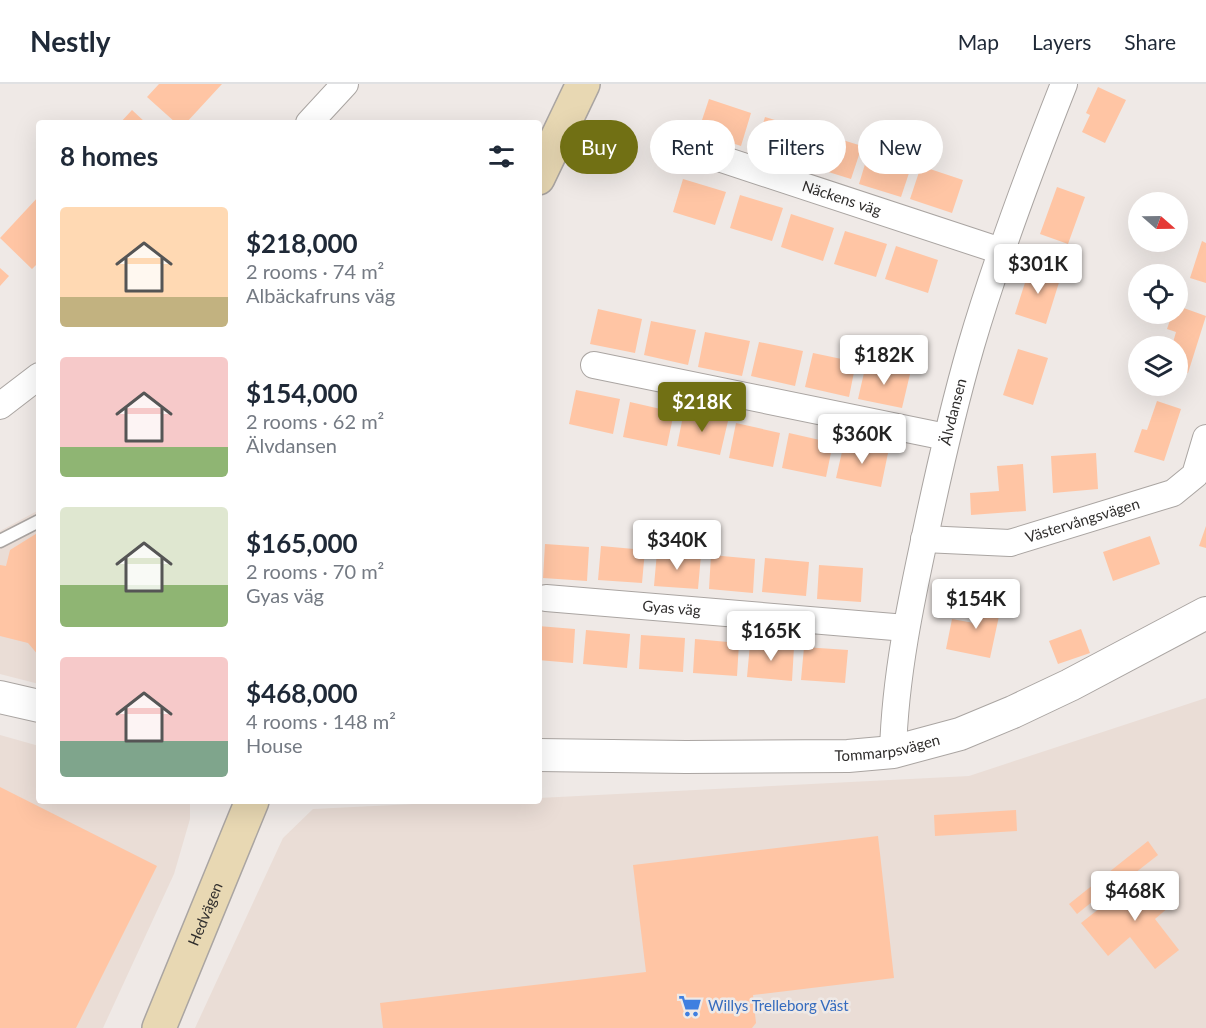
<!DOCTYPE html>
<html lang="en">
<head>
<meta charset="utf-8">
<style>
  body { margin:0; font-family:Lato,sans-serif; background:#f6f6f7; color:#1f2937; height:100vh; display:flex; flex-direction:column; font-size:22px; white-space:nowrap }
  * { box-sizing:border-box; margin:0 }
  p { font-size:20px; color:#747a83 }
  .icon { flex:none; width:33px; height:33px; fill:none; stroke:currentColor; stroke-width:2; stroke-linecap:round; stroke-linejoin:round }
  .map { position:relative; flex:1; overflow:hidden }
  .sheet { position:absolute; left:36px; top:36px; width:506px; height:684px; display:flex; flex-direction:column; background:#fff; border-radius:6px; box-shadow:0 6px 24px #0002 }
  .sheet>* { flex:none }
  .top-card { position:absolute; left:560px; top:36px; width:556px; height:54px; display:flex; gap:12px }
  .needle { width:39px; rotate:110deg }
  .fabs { position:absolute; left:1128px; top:108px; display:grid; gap:12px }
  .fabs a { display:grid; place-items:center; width:60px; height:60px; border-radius:50%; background:#fff; box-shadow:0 6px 24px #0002; font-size:30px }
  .price { position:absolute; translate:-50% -51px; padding:0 14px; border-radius:6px; background:#fff; color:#222; font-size:20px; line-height:39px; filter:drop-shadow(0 2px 3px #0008) }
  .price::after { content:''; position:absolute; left:50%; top:36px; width:18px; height:14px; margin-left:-9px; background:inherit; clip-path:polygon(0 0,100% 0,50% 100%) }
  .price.current { background:#717014; color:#fff }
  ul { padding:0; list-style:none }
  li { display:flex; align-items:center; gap:18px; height:150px; padding:0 24px }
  li span { display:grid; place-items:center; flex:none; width:168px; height:120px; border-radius:6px; color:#555 }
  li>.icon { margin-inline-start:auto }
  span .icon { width:72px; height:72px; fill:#fffc; stroke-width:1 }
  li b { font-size:26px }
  h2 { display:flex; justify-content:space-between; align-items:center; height:72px; padding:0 24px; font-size:26px }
  .tag { padding:0 21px; border-radius:27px; background:#fff; box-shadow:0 6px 24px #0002; font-size:21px; line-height:54px }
  .tag.current { background:#717014; color:#fff }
  header { display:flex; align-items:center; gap:36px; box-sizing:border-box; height:84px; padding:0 30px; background:#fff; border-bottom:2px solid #e0e1e3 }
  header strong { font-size:28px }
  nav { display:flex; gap:33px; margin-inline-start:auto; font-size:21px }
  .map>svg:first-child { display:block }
</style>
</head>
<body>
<header>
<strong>Nestly</strong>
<nav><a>Map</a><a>Layers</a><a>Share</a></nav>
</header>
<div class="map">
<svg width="1206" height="944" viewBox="0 0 1206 944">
  <rect width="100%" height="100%" fill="#efe9e6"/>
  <path fill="#eaddd6" d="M39,426V600L0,590V447Z
    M1206,614V944H195L283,754L313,725L475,717H538L539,714L969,692Z
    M0,651L39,662V717H190V735L174,790L103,944H0Z"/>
  <path fill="#ffc5a4" d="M159,0H222L186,39H176L147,13Z
    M1098,3L1126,16L1105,59L1082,48L1090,31L1086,29Z
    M709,15L751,29L741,62L698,48Z
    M132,26L146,39H120Z
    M765,33L808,46L797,79L755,66Z
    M820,49L862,62L851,95L809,82Z
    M869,67L912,80L901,113L859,100Z
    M921,82L963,96L952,129L910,115Z
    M683,95L726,108L715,141L673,128Z
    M1057,103L1085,113L1068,160L1040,150Z
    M740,111L783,124L772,157L730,144Z
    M39,112V178L32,185L0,154Z
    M791,130L834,144L823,177L781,163Z
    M845,147L887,160L876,193L834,180Z
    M1202,157L1206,159V199L1190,194Z
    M896,162L938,176L928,209L885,195Z
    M1030,183L1061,192L1046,240L1015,230Z
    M0,184L9,192L0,202Z
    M1178,222L1206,232L1188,289L1178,286V262H1172L1176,248L1167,245L1172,230H1178Z
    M598,225L642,235L635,269L590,260Z
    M651,237L696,246L688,281L644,271Z
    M705,248L750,257L742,292L698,283Z
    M759,258L803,267L795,302L751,292Z
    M1018,265L1048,274L1033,321L1003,311Z
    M813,269L856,278L849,313L805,303Z
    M866,280L910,290L902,324L858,315Z
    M576,306L620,315L613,350L569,340Z
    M1157,317L1181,325L1164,377L1134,368L1142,345L1147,346Z
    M630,318L674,328L667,362L623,353Z
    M684,327L728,337L720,371L677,362Z
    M736,339L780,349L773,383L729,374Z
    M789,349L833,359L826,393L782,384Z
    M844,359L888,369L881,403L836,394Z
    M1096,369L1098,405L1053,409L1051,372Z
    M1023,380L1026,427L971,431L970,409L999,407L997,382Z
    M1206,442V464L1199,462Z
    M39,448V572L28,559L0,552V481L6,482L10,466Z
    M1150,452L1160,480L1113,497L1103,468Z
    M545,460L589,463L587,497L543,494Z
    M601,462L645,466L642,499L598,496Z
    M657,468L701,471L698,505L654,502Z
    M711,471L755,475L753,509L709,505Z
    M765,474L809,478L806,512L762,508Z
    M819,481L863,484L861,518L817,515Z
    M979,513L1002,518L990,574L946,565L952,535L974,539Z
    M538,542L575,545L573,579L538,576Z
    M1081,545L1090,569L1058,580L1049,557Z
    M586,546L630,550L627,584L583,580Z
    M641,551L685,554L683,588L639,585Z
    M695,555L739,559L737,592L693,589Z
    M750,560L794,563L792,597L747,593Z
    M804,563L848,566L845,599L801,596Z
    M0,703L157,782L76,944H0Z
    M1016,726L1017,747L935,752L934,731Z
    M878,752L894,894L753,911L756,939L752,944H383L380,919L646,888L633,781Z
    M1148,757L1158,771L1126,796L1123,793L1077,830L1069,820Z
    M1155,790L1176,817L1155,835L1179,866L1155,885L1130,853L1108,872L1081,839L1128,802L1133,807Z"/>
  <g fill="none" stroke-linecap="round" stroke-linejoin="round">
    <g stroke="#aaa5a2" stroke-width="15">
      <path id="service" d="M0,457L39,437"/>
    </g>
    <g stroke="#aaa5a2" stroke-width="28">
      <g id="minor">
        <path d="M309,39L345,0"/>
        <path id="s1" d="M682,62L1001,167"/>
        <path d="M594,281L946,353"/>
        <path d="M0,322L39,292"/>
        <path id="s2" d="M924,455L1010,459L1173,409L1195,391L1206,354"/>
        <path id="s3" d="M546,514L906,544"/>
        <path id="s4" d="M893,668C895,592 911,517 927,443C940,382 954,321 971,262C997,173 1030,86 1064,0"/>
      </g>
    </g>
    <g stroke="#aaa5a2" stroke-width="34">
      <g id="tertiary">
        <path d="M0,613L39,622"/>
        <path id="s5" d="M538,671L686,673L848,672L893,668L960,650L1013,628L1070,601L1206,529"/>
      </g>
    </g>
    <g stroke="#aaa5a2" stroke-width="36">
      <g id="secondary">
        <path d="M538,94L583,0"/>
        <path id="s6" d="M159,944L252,717"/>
      </g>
    </g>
    <use href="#service" stroke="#fff" stroke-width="12"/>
    <use href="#minor" stroke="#fff" stroke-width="26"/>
    <use href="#tertiary" stroke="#fff" stroke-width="32"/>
    <use href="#secondary" stroke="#e8d8b3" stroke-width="33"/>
  </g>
  <defs>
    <g id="supermarket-bare" transform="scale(1.8)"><path d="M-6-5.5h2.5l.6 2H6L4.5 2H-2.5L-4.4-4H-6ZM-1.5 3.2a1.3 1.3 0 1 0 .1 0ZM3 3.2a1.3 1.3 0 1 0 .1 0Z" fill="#3f7fe0" stroke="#efe9e6" stroke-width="2.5" paint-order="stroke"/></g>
  </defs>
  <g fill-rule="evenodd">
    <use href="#supermarket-bare" x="690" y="922"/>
  </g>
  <g text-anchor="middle" stroke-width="5" stroke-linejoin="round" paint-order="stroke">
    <g font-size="15" fill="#2f2d2c" stroke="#efe9e6">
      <text dy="5" stroke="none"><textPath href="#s1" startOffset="168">Näckens väg</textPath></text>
      <text dy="5" stroke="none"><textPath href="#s4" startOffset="346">Älvdansen</textPath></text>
      <text dy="5" stroke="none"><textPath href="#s2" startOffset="162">Västervångsvägen</textPath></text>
      <text dy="5" stroke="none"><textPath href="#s3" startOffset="126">Gyas väg</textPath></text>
      <text dy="5" stroke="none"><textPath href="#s5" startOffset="350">Tommarpsvägen</textPath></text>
      <text dy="5" stroke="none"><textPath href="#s6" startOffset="123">Hedvägen</textPath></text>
    </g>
    <g font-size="15" fill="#366cbe" stroke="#efe9e6" text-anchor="start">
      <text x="708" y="927">Willys Trelleborg Väst</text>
    </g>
  </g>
</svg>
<div class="fabs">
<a><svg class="needle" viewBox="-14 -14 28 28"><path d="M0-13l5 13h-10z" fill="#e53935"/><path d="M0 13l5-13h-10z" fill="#747a83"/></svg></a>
<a><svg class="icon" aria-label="locate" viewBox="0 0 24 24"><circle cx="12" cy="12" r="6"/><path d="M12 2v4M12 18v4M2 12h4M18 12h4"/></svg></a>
<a><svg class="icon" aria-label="layers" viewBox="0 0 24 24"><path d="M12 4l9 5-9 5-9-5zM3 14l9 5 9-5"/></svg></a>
</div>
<b class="price" style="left:1038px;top:211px">$301K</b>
<b class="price" style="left:884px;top:302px">$182K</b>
<b class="price current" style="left:702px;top:349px">$218K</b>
<b class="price" style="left:862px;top:381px">$360K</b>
<b class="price" style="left:677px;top:487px">$340K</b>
<b class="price" style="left:976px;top:546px">$154K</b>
<b class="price" style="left:771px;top:578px">$165K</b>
<b class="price" style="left:1135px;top:838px">$468K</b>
<div class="top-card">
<a class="tag current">Buy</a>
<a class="tag">Rent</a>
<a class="tag">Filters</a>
<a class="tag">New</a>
</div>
<section class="sheet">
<h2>8 homes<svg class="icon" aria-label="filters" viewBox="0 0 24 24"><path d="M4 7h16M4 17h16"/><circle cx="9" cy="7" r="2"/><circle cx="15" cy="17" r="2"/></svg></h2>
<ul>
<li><span style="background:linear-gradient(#ffd9b3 75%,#c2b280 0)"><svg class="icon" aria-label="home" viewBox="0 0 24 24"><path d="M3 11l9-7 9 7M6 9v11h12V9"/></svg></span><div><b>$218,000</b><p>2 rooms · 74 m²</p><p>Albäckafruns väg</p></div></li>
<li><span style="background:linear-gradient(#f6c9c9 75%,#8fb573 0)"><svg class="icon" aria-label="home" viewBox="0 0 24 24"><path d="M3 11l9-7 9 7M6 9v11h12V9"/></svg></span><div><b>$154,000</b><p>2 rooms · 62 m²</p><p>Älvdansen</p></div></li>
<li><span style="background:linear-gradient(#dfe7d0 65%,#8fb573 0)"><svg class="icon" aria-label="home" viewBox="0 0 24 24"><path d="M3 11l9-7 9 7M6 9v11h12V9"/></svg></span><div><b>$165,000</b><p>2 rooms · 70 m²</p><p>Gyas väg</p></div></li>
<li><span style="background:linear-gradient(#f6c9c9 70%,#7fa58c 0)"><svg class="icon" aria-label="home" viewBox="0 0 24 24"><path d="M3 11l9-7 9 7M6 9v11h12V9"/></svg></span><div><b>$468,000</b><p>4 rooms · 148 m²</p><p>House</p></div></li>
</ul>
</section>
</div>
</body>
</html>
